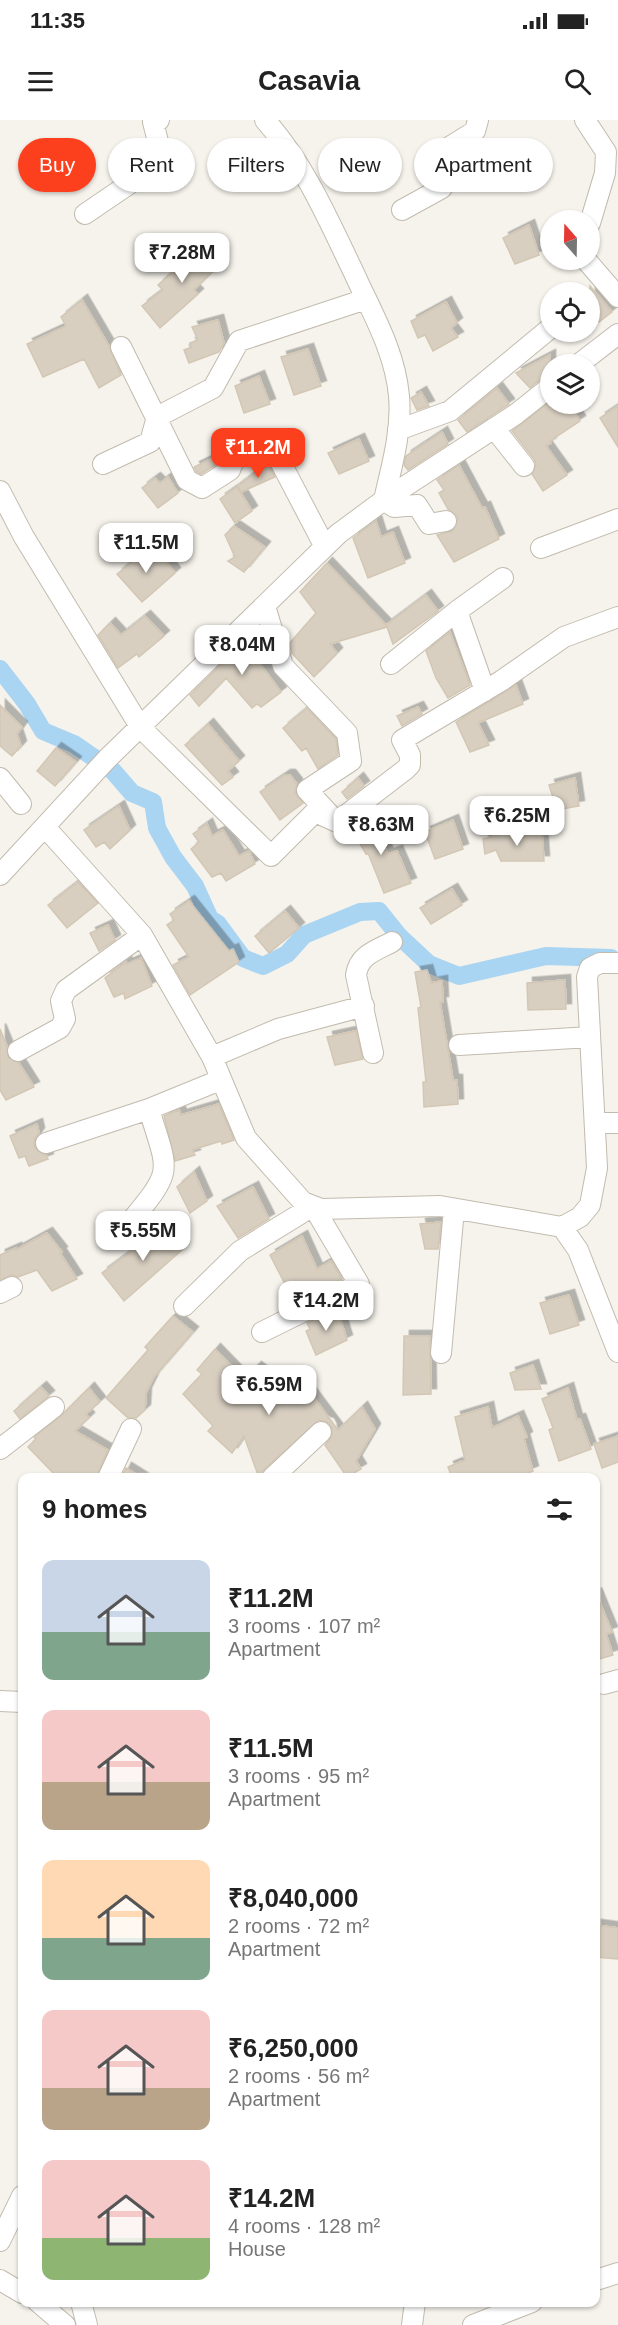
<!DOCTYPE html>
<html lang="en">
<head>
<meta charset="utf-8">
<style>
  body { margin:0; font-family:Helvetica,sans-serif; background:#f2f2f2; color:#222; height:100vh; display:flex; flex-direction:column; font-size:22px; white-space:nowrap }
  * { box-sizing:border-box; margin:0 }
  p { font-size:20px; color:#767676 }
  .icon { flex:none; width:33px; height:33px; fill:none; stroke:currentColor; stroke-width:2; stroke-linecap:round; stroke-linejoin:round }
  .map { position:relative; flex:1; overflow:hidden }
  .side { position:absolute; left:18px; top:1353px; width:582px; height:834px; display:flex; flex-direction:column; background:#fff; border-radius:12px; box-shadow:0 2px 4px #0004 }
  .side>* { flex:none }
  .top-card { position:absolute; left:18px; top:18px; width:582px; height:54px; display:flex; gap:12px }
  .needle { width:39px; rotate:340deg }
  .fabs { position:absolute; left:540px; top:90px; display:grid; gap:12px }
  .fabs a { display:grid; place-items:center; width:60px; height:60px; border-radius:50%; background:#fff; box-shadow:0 2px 4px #0004; font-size:30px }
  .price { position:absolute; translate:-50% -51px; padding:0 14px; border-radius:12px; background:#fff; color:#222; font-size:20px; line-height:39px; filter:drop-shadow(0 2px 3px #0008) }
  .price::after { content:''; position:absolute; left:50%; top:36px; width:18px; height:14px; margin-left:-9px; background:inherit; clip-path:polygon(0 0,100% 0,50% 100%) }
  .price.selected { background:#fc3f1d; color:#fff }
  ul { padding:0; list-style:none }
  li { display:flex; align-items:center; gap:18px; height:150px; padding:0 24px }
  li span { display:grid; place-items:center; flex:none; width:168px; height:120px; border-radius:12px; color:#555 }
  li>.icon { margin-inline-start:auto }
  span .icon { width:72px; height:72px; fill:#fffc; stroke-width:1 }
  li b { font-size:26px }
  h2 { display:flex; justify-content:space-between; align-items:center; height:72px; padding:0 24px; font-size:26px }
  .pill { padding:0 21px; border-radius:27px; background:#fff; box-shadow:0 2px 4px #0004; font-size:21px; line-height:54px }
  .pill.selected { background:#fc3f1d; color:#fff }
  .status { display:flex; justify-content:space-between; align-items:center; height:42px; padding:0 30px; background:#fff; direction:ltr }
  .status svg { height:16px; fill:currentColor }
  header { display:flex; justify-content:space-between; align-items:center; height:78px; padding:0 24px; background:#fff; font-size:27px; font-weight:700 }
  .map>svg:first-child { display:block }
</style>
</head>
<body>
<div class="status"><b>11:35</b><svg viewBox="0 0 49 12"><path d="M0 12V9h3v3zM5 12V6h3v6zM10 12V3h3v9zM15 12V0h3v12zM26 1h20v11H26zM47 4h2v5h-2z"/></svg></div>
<header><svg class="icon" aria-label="menu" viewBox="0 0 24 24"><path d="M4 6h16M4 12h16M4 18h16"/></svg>Casavia<svg class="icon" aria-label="search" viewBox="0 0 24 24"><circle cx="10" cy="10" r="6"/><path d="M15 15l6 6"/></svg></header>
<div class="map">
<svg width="618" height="2205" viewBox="0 0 618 2205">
  <defs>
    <filter id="shadow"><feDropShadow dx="5.5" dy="-5.5" stdDeviation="0" flood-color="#0004"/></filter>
  </defs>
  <rect width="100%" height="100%" fill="#f6f3ec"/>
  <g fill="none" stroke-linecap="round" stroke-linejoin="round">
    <path stroke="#a9d4f2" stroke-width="18" d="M0,549L27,584L43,611L74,624L113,651L132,673L153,682L157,708L173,737L195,766L210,799L218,804L243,838L263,846L287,834L304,815L360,792L379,791L399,816L429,844L459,856L546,836L611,838"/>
  </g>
  <path fill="#d8cfc1" stroke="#d3c7b4" stroke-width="1.5" filter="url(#shadow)" d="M529,105L539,135L515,144L503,118Z
    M199,122L221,143L194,170L198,174L160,208L142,186L163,170L158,165L182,143L177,138Z
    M590,166L612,192L599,202L590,193Z
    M82,180L109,226L121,255L99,268L84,239L43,257L27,224L66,206L61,197Z
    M446,182L457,203L451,208L458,217L433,231L425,215L418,218L411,201Z
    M218,200L224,223L219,232L189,243L184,230L192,227L190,223L198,220L192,207Z
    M308,229L321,266L294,275L281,237Z
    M550,235V255L543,257L530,268L516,253Z
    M259,256L270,284L244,293L235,266Z
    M497,268L509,284L467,312L458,300Z
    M421,272L429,286L417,290L411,278Z
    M550,282L570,284L580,301L550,321L551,323L546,326L567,355L543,371L532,354L536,345L534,339L512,311Z
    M618,286V327L600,298Z
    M442,312L448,324L408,350L404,345L406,336Z
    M359,319L369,341L339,354L328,333Z
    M217,336L220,342L201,354L196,351L194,347Z
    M268,344L275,357L241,372L238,366Z
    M459,345L482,388L485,387L499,419L454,442L437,415L453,411L458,398L448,389L439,373L444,370L437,360Z
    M168,357L178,373L158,388L142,368L155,358L160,363Z
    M237,367L252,391L235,403L220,379Z
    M376,401L381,417L393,412L405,443L368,458L353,418Z
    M234,406L265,427L244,452L228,441L235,437L225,415Z
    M153,425L175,453L142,482L117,454Z
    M327,443L386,505L426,475L438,491L393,524L387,507L330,524L337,533L314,557L292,533L289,524L316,493L300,472Z
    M145,496L164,516L139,537L137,534L118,548L98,515L110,503L121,515Z
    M258,509L265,529L255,537L281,572L261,587L257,584L252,588L226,558L199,586L190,575Z
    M450,512L470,565L448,578L436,558L426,531Z
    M516,565L523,584L478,603L489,625L470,632L456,602Z
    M0,585L22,607L17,614L21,626L12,636L0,626Z
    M418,587L422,594L402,606L397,596Z
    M307,588L336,619L338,635L318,649L306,628L302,631L283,608Z
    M208,604L239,641L228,651L233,657L222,665L185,625Z
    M56,628L76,642L55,666L37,651Z
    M285,655H290L297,664L295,673L303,683L280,700L260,672Z
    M358,658L364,666L347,679L342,672Z
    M575,658L579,686L557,690L549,665Z
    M119,686L130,710L110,729L104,722L96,727L84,710Z
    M369,693L388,734L397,731L411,763L384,773L368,733L366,734L350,707Z
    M453,700L463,729L435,739L425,712Z
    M207,704L212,716L223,710L239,736L249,731L255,744L226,761L221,753L212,757L191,729L199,722L193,714Z
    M542,712L544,741H501L496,730L485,734L483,719L507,713Z
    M78,762L98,783L67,808L48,785Z
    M452,769L462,785L431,804L420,788Z
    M189,781L229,831L233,829L239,842L190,875L173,845L189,837L167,805L174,800L170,794Z
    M285,791L299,808L269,833L255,816Z
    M108,805L115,820L99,831L90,813Z
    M141,838L152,866L125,879L124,873L114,877L105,858L126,842L127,844Z
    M427,850L431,863L442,861L443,882H440L453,960H457L458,984L424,987L423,962H426L418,888L421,887L415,852Z
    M565,860L566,889L528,890L527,863Z
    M0,909L7,926L8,937L19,943L34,967L6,980L0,970Z
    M356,911L363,939L335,945L327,917Z
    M219,984L234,1020L222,1024L221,1021L192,1030L195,1035L175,1041L164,996L179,990L181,995Z
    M37,1004L39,1013L34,1020V1026L39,1032L46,1035L48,1039L29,1046L25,1036L19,1038L10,1016Z
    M194,1052L207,1081L190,1093L177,1067Z
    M253,1067L269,1099L238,1118L217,1086Z
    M161,1102L183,1129L124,1181L102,1153L129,1133Z
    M441,1102L438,1129H425L420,1104Z
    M47,1113L62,1132L60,1133L77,1159L52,1171L37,1150L18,1157L12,1155L0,1160V1135L16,1128V1130Z
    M302,1116L317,1149L331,1141L342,1159L291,1184L287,1168L270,1135Z
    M569,1175L579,1205L550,1214L540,1183Z
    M337,1188L347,1220L316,1235L306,1211L310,1209L307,1203Z
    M173,1196L193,1212L154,1257L146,1273L145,1290L136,1298H128L106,1278L148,1230L145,1227Z
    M404,1216H430L431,1274L403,1275Z
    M215,1229L244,1259L256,1247L268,1256L265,1259L291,1278L306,1267L338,1310L362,1287L375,1309L356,1341L361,1349L347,1357L325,1325L332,1316V1309L329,1303L319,1300L258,1355L244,1316L232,1333L208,1311L213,1306L183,1274L202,1254L197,1250Z
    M533,1245L541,1269L515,1270L510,1253Z
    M41,1267L49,1276L20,1299L14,1291Z
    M89,1268L100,1282L86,1294L89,1298L75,1311L108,1330L96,1358H58L28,1327L36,1319L34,1317L61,1296Z
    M568,1268L577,1300L580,1299L591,1329L559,1341L549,1310L553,1308L542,1279Z
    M488,1287L492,1308L518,1296L527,1317L524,1319L533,1351L516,1358H452L448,1347L465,1340L455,1297Z
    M618,1316V1342L602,1348L594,1324Z
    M126,1348L142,1358H121Z
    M596,1473L612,1512L606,1514L613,1535L596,1540Z
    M596,1805L618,1808V1839L596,1837Z"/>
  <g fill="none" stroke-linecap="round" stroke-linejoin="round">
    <g stroke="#c2bbae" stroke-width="22">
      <path id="minor" d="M585,0L606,32L605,53L590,103
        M402,90L442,68L430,39L475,11L478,0
        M85,94L163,41L153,2L159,0
        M586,140L618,177
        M121,227L187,360L202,368L230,350L234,340L249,330L262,323L271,324L325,427
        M579,244L618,214
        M494,308L524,346
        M398,310L450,291L548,210
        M103,344L150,322L157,297L213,268L239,221L366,179
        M0,371L24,417L141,608L271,736L315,692L337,702L406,649L410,645V635L402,620L501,561L564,517L618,497
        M446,401L429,404L417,385L394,387L384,380L516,294L550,267
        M541,428L618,399
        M265,486L283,546L347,613L351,641L307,670L332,697
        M391,544L457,491
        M485,571L457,491L503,458
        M0,658L21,684
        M45,707L142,815L212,937L246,1018L303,1082L321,1089L440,1086L562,1107L580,1097L590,1085L597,1048L587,857L590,848L600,843H618
        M0,755L107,639L338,414L384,380C392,345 402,311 399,276C395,231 372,193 354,153C328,99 305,45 265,0
        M459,925L590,917
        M18,931L60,908L65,899L61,881L66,870L142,815
        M373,933L356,855C359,835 375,831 392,822
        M212,937L278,909L364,886
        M595,1003H618
        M46,1023L149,989L220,960
        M131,1101C175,1048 168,1053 149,989
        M562,1107L578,1130L618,1232
        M0,1173L12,1167
        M184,1186L240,1131L313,1086L359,1164L262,1212
        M441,1233L454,1089
        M0,1329L54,1287
        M108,1358L131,1309
        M272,1358L321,1312
        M604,1564L618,1560
        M0,1581L22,1582
        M0,2121L22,2076
        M0,2160L22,2173
        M596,2160L618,2153
        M38,2182L65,2205
        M81,2182L87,2205
        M412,2205L415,2182
        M473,2205L532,2182"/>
    </g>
    <use href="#minor" stroke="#fff" stroke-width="20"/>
  </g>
</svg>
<div class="fabs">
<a><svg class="needle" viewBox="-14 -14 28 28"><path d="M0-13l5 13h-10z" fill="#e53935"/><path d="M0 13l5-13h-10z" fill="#767676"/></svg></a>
<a><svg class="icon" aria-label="locate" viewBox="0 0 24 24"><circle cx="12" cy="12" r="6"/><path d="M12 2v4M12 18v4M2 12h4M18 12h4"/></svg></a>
<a><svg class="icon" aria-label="layers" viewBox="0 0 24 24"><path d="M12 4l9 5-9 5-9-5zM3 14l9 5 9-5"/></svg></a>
</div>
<b class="price" style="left:182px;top:164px">₹7.28M</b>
<b class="price selected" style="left:258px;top:359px">₹11.2M</b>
<b class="price" style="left:146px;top:454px">₹11.5M</b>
<b class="price" style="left:242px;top:556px">₹8.04M</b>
<b class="price" style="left:517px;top:727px">₹6.25M</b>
<b class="price" style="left:381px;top:736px">₹8.63M</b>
<b class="price" style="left:143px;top:1142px">₹5.55M</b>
<b class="price" style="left:326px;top:1212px">₹14.2M</b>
<b class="price" style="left:269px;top:1296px">₹6.59M</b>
<div class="top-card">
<a class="pill selected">Buy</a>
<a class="pill">Rent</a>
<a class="pill">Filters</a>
<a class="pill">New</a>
<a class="pill">Apartment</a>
</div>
<section class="side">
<h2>9 homes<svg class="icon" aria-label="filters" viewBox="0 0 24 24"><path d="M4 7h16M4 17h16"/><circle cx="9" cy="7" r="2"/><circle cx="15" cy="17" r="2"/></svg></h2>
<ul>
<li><span style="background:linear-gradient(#c9d6e8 60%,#7fa58c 0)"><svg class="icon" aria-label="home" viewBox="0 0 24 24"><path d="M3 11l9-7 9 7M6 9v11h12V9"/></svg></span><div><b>₹11.2M</b><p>3 rooms · 107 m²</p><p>Apartment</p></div></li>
<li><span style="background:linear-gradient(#f6c9c9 60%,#b9a48a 0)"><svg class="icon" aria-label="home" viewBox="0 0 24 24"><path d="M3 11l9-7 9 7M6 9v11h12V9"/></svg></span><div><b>₹11.5M</b><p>3 rooms · 95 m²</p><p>Apartment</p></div></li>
<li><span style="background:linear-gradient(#ffd9b3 65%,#7fa58c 0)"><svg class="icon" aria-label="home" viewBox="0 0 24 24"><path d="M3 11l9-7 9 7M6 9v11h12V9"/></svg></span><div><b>₹8,040,000</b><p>2 rooms · 72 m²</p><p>Apartment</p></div></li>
<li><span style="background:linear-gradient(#f6c9c9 65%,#b9a48a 0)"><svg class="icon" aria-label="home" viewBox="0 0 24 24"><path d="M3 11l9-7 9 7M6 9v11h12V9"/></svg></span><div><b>₹6,250,000</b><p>2 rooms · 56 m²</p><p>Apartment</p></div></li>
<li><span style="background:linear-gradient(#f6c9c9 65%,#8fb573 0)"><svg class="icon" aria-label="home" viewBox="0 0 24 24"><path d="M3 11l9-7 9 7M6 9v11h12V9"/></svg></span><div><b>₹14.2M</b><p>4 rooms · 128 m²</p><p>House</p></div></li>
</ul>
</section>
</div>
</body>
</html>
